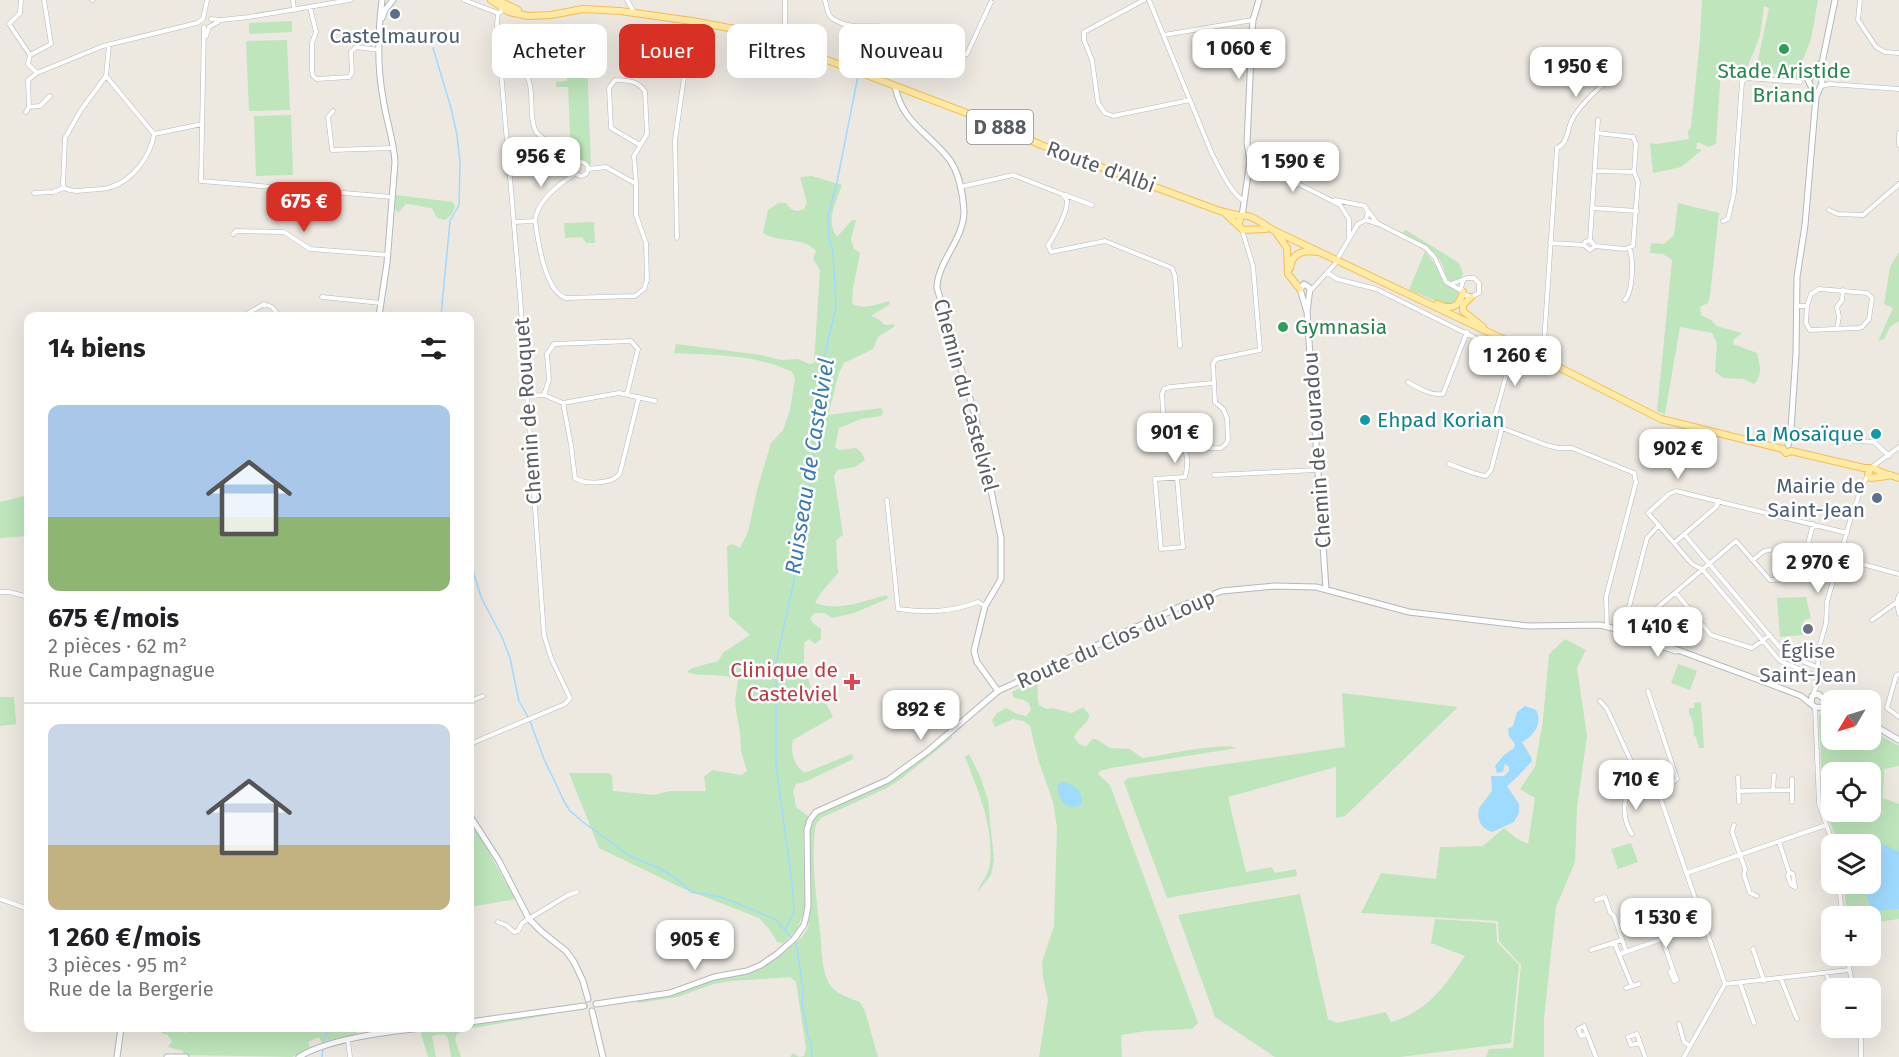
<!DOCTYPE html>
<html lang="fr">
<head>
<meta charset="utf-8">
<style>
  body { margin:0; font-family:"Fira Sans",sans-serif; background:#f6f6f6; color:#202124; height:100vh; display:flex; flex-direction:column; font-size:22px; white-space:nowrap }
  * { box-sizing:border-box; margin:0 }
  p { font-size:20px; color:#757577 }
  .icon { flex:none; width:33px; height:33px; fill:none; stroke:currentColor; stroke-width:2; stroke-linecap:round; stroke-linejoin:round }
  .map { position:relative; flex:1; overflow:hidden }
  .sheet { position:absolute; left:24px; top:312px; width:450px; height:720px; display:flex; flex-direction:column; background:#fff; border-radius:12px; box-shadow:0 6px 24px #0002 }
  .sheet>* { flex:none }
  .guide { position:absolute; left:492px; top:24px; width:570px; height:54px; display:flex; gap:12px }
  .needle { width:39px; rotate:232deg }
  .controls { position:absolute; left:1821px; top:690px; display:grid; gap:12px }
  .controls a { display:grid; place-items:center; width:60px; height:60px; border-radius:12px; background:#fff; box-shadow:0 6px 24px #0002; font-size:30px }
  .price { position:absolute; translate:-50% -51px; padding:0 14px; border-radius:12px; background:#fff; color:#222; font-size:20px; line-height:39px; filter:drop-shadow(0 2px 3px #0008) }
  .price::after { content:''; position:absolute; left:50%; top:36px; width:18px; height:14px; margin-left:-9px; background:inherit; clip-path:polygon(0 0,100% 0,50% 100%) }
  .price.active { background:#d93025; color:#fff }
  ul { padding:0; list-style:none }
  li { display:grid; align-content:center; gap:12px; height:318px; padding:0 24px }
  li+li { border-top:2px solid #e0e0e0 }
  li span { display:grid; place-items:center; height:186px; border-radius:12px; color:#555 }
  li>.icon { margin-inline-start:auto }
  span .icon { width:108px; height:108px; fill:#fffc; stroke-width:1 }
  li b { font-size:26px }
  h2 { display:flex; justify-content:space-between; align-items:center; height:72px; padding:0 24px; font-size:26px }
  .chip { padding:0 21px; border-radius:12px; background:#fff; box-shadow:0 6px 24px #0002; font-size:21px; line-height:54px }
  .chip.active { background:#d93025; color:#fff }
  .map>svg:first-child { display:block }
</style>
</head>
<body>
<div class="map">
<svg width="1899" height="1057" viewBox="0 0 1899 1057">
  <rect width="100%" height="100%" fill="#ede9e1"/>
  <path fill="#bee5bc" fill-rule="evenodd" d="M1702,0H1818L1811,39L1803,59L1799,80L1756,69L1769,8L1764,6L1760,36L1747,68H1721L1716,144L1709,147L1697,142L1696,149L1702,150L1681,167L1653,173L1650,143L1657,144L1689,139L1688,131L1691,127L1700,39Z
    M292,21V32L249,34V23Z
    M287,40L290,110L249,111L246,41Z
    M587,59L591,165L584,161H576L571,157L568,87H556V82L567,81L566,60Z
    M291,115L293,175L256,176L254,116Z
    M812,176L842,185C836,202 825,221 837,237L852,220H856L851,239L854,249L860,253L853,288L852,303C862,311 877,304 889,301L890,304L871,316L878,319L885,325L895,324L894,327L878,337L873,349L844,363L839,373L828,415L881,408L883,412L881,416L861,419L839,428L835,447L839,450L856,448L862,453L865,460L855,467L837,470L834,476L843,535L836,540L838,573L820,594L815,603C838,612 864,601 886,595L889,598L854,613L832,618L825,613H815L810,618L814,624L821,629V639L815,644L809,639L804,643V665L811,688L826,703L833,717L793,740C790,753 794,764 804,773L852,754L853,759L805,782L796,784L793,791L796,807L808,816L803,834L805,910L797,929L784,943L777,942L770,930L759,918L682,888L599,848L569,773H608L612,775L613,791L654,795L670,791H706L704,777L712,770L741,775L747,771L741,751L740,732L736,711L735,700L738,680C722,672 704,678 687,672L692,668L718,661L724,652L750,635L729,616L727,546L733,544L740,548L748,532L757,490L771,443L783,430L790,410L795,379L792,372C755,354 714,355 674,353L676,344L761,355L781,360L798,359L809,364L814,363L820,270L813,259L816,251C803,236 778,243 763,233L768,210L778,203H786L791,209L797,211L804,209L807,203L800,177Z
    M396,195L453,202L455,207L452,214L445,220L437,218L432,208C422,208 416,204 406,204L398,213L394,207Z
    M1678,203L1719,213L1710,295L1708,303L1700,307L1701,315L1711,320L1716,326L1742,333L1734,339L1733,344L1757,353C1760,366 1763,374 1754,384L1744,379L1724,378L1715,372L1717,343L1712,333L1680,327L1665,414L1657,411L1672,260L1663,254L1650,253L1651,243L1664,244L1674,235Z
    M594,222L595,243H586L582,237L565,238L564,223Z
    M1406,230L1459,263L1463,273L1460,280L1452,282L1448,280C1445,275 1445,271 1443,266C1435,248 1418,241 1401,233Z
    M1425,251L1436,266L1444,283L1458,292L1459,298L1455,304L1446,305L1409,290Z
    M1899,252V321L1890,327L1884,339L1878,341L1893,308L1884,304L1890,267Z
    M28,495V536L0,538V502Z
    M1806,597L1811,618L1804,620L1803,625L1801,626L1803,635L1780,637L1777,598Z
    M1565,639L1586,650L1577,668L1587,736L1577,808L1575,862L1556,907L1544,1019V1057H1486L1489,1049L1513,1048L1521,965L1499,941L1498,921L1361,913L1381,873L1436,879L1440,847L1483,846L1504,828L1516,838L1528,844L1535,798L1520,789L1535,767L1543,720L1549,654Z
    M1678,664L1697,671L1690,690L1671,683Z
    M1037,680C1039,689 1036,696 1039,705L1047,709L1052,708L1072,713L1083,707L1090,716C1086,725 1078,728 1074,737L1079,744L1086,747L1092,739H1096L1110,748L1130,749L1142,758C1159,756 1226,741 1237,748L1111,768L1100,771L1098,774L1110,785L1198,1023L1192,1029L1146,1031L1121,1035L1122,1057H1039L1048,1000L1043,977L1042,962L1054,926L1057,827L1053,802L1039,762L1030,726L1024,721L1013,719L995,727L992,720L997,713L1006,708L1017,714L1026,716L1031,710L1029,703L1022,699L1014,698L1012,692Z
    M1342,693L1458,707L1345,816L1336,818V767L1228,797L1246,872L1272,867L1275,873L1296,869L1297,876L1167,898L1124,782L1128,778L1345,747Z
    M0,697H14L16,724L0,726Z
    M1701,702L1704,748H1699L1696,737L1694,736L1693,723L1692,722L1691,716L1689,715V708H1694V703Z
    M1823,712L1831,713L1832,740H1870L1871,730L1899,746V766L1884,769C1885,779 1883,787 1883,798L1899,804V919L1871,923L1870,916H1847L1844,884H1870V844H1838L1823,802L1819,716ZM1832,772H1870V812H1832Z
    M952,733V738L901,779L887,788L821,818C818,822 815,825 815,830C811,863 817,899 820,933C822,948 821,965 827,979C832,993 847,997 860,1002L865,1011L878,1057H776H790L793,1053L799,1057L804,1056L806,1048L796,982L790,977L732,981L713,984L678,997L638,1003V1000L716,979L759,970L775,960L802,937L808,928L810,913L807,836L814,817L887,783L905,772Z
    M969,754L980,776L988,800L994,860L991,875L977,893C980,883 989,875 990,863C994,827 978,790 965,757Z
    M470,819L515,899L470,907Z
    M1631,843L1638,862L1618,869L1611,849Z
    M1300,894L1328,1019L1337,1023L1386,1012L1391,1022C1427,1012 1445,986 1465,956L1431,943L1435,919L1496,923L1497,942L1519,965L1511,1043L1400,1057H1275L1215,1017L1178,915Z
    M549,1012V1015L467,1029L457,1034L455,1039L461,1057H451L448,1038L444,1034L432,1036L436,1057H428L420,1030L470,1028V1025Z
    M166,1028H176L186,1033L188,1028H357V1034L321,1042L319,1037L308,1042L310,1048L292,1057L183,1055V1051L168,1047L172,1041L168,1035L161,1033Z"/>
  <path fill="#9fdaff" d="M1525,706L1536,710C1543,723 1534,736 1522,742L1531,757L1532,761C1527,767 1513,782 1507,786L1519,804V813L1514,822L1492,832C1480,828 1477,820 1479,808L1492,791L1491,776H1504L1509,771V767L1505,764L1503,772L1497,773L1495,766L1504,755L1514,748L1515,744L1509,736L1508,729L1513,726L1517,712Z
    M1062,782C1074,785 1084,790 1081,805C1065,811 1058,801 1058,785Z
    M1864,842L1883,844L1899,852V909L1873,911L1871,908L1863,884H1870V844H1860Z"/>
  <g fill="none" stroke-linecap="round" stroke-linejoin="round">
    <path stroke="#9fdaff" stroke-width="1.5" d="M433,48L451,108L457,135L460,162L459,205L450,221L441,316
      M470,561L481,597L502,637L510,658L519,701L528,717
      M530,721L544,759L565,803L570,811L583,822L630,856L661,869L678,880L691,892L721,897L775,919L791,937
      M785,930L794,912L793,892L776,764V663L795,575L811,476L814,456L813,420L815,397L836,307L833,252L829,237L828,216L837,182L858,76
      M796,943L803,989L802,1002L808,1036L811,1043L812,1057
      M323,1043L329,1028
      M322,1057L323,1048"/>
    <g stroke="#b4b7bc" stroke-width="5">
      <path id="street" d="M21,0L20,13L9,24L30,55
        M92,0H93
        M293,0L294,10
        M464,0L498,13
        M627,0L634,12
        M825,0C827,8 827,16 835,20C855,32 879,22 899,29C921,36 942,66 967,54L991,2
        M1144,0L1084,32V40L1092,60L1098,103L1105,113L1113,116L1190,100
        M1149,0L1212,154C1220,169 1230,192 1244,201
        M1860,0L1858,20L1876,47L1885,52L1899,53
        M310,7L316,32L312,43V70L313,76L317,79L349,77L352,73L351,52L356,47L379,50
        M211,19L221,20L249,17L350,0
        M204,27L201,181L392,197
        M1164,35L1253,20
        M206,36L209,27L218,22
        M781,42L785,28V0
        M500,62C507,65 516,67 522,71C538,82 526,117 537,133L576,165
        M37,73L28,64L30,55L51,44L44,0
        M106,76L154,134C151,156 132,181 111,187C103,190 95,189 87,190C78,191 72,192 64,188L63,184L65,138L81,110L106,76L109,45
        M1821,86L1830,84L1899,89
        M29,107L40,106L50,96
        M333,111L328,117L332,150L393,148
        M26,112L29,107L28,80L37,73L103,46L197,23L203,19L207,0
        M1899,133V145
        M154,134L202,124
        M574 169a7 7 0 1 1 14 0a7 7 0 1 1-14 0Z
        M1273,171L1340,205L1349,219V237
        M1595,171L1634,172
        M636,183L634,156L647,134L645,92C638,80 628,81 615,80L609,88L611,128L640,145
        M960,187L1013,175L1016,176L1062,194C1065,197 1067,198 1067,202C1067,213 1054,237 1048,245L1051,252L1105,241L1172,268L1175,276L1180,346
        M34,193L53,192L64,188
        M1065,195L1092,205
        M1335,200L1365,206L1368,212L1366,220
        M1592,208L1637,211
        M1829,210L1838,214L1863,215L1899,184
        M1368,211L1378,224
        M1366,220L1379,224L1426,248L1435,258L1446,282L1462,291
        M535,221C537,200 559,184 575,174
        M1723,221L1728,219L1734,193L1742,82L1746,78L1800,82
        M514,222L535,221C538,241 545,292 566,298L635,296L644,289L647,280L646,243L636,215V184L606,167L588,169
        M233,234L236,231L284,232L310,249L388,255
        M677,238L675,140L692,22
        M1590,240L1598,120
        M1550,243L1584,245L1590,250L1595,246L1590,240L1585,242L1584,245
        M1595,246L1625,249L1633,246L1638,182L1634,172L1636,144L1633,137L1597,133
        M1339,256L1358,224L1366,220
        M1328,273L1337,279L1376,289L1508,354L1510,362L1494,419L1496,425L1502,428L1546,445L1558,448H1572L1634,473L1636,482L1606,597L1607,626
        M1451,284L1467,278H1474L1479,283V293L1471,297L1465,295L1461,288L1463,281
        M1311,290L1335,264
        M322,297L381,303
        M1625,300C1633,292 1634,258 1629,248
        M1796,306H1807L1806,323L1810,330L1858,328L1862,327L1869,319L1872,298L1867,293L1819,289L1811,294L1807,306
        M243,316L264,304L272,307L279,316
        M1837,328L1839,317L1837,307L1842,300L1843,290
        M1539,357L1544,343L1557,148C1568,144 1567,129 1572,120C1579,105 1602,85 1615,74
        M1408,382C1417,388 1433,396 1443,394L1467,332
        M544,395L549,380L547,354L554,344L631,341L638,349L627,394
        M527,396L544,395L563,403L619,393L655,401
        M563,403L571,445L575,478C585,485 614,484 620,473L639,397
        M1791,429L1842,440L1874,442L1889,456
        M1185,449L1221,448L1226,444L1228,440L1227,418L1223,409L1215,402L1213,364L1216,359L1260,350L1253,266L1242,230
        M1449,464C1458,467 1479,476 1486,476L1491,470L1502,428
        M1872,467L1899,447
        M1214,475L1317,470
        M1177,478L1183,547L1161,549L1155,479L1185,477C1190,460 1187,440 1168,436L1164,429L1162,394L1164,389L1170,387L1213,383
        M887,500L898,609C927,613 951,612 978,602L985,606
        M1684,534L1782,650L1789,656L1817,667
        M1674,543L1716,507L1719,501
        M1840,558L1899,574
        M1753,560L1764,551L1770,550
        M0,592H9L25,596L28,594
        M1676,593L1711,635L1752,648L1770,635
        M1899,595L1897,602L1899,614
        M1872,620L1897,602
        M1637,625L1630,618L1628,611L1647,538L1659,525
        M1631,630L1736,541L1770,580L1797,579L1801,573L1813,524
        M1899,674L1896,676L1887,708L1899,717
        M1817,676L1780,661L1702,569L1692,564L1648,513L1669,494L1676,491L1847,533
        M1648,691L1677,779L1659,794
        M1813,695L1817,684L1819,648L1826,623L1827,602L1851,517L1863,484L1868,475
        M470,701L483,696
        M1600,701L1607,709L1630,759L1632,788L1652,795L1659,794
        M1815,707L1819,804L1833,844
        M470,744L565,704L570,698L551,658L544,635L520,296L497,24L498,13L501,12L502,7
        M1738,777L1739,802
        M1792,779V802
        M1632,788C1621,800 1623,821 1632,834
        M1773,790L1774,775
        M1738,791L1792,790
        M1659,794L1725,984
        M1734,825L1732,832L1745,869L1744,875L1750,893L1757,896
        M1779,842L1789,872L1788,876L1791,885L1795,887L1793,874L1789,872
        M1687,873L1826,825
        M1839,884L1842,916
        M0,899L28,909
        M1596,900L1605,897L1610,912L1614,916L1626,951
        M498,922L506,925L514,932L518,931L522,923L568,895L577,892
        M1662,938L1673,970L1670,972L1674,981L1677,980L1673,970
        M1614,942L1632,986
        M1753,949L1764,981
        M1591,950L1622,940
        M1620,954L1704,924
        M1847,956L1853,988
        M1826,973L1832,989
        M1781,979L1797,1019
        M1740,983L1754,1023
        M1725,984L1849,970
        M1626,988L1639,984
        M1679,1024L1684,1042L1690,1046
        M1861,1028V1057
        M1839,1029V1028
        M1587,1034L1581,1036L1578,1029L1584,1026L1596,1057
        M348,1040L350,1057
        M1640,1043L1631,1045L1628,1037L1637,1034L1645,1057
        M1684,1057L1725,984"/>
    </g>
    <g stroke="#b3b7bc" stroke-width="7">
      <path id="secondary" d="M382,18L385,10L393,0
        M895,86C902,123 929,133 949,159C959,172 963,195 964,211C964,240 937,262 937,288L976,419L1001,538V579L985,606L974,651L977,662L998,691
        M1816,97L1808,80L1816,72L1820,64
        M1242,216L1250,161L1247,143L1252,33L1253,20L1259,0
        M1307,312L1300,289L1304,284L1310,288L1307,312L1326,589
        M379,316L387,263L395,162C394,141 386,120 383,98C377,66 378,32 382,0
        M1788,445L1791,429L1796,354L1797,277L1805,225L1816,97L1822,83L1821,74L1823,58L1835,0
        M1622,631L1631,639H1639L1676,651
        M1811,704L1812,696L1818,694L1832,706
        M1870,723L1899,740
        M470,816L499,861L529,919L542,932L566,951L574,962L583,981L588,999
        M596,1004L670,993L714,977L747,971L761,965L777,954L794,939L804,925L806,917L808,906L807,830L810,820L816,812L888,780L928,751L998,691L1186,604L1222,591L1274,586L1316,587L1409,612L1529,626L1600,625L1620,630L1633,631L1640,636L1783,689L1801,696L1815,707L1832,708
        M592,1011L603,1057
        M470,1022L584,1006
        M117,1057L121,1028
        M167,1057H186
        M299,1057C327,1039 390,1031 424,1028"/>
    </g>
    <g stroke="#f4be53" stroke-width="8">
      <path id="primary" d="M491,0L509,12L528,16L551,15L583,9L620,11L692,21L756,33L993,123L1041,145L1220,211L1241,216
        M497,0L518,10
        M1226,214L1243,230L1266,229
        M1239,226V222L1241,216C1251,213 1265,226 1275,231L1503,339L1661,419L1783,449L1786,453L1791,451L1864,468H1874L1880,472L1899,478
        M1276,232L1287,248L1288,274L1300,289
        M1290,268C1292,252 1304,250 1317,252
        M1471,297L1463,305V311L1483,327
        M1437,304C1451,310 1459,308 1463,292
        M1523,353L1546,365
        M1870,469L1868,474L1871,478L1887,476"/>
    </g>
    <use href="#street" stroke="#fff" stroke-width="4"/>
    <use href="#secondary" stroke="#fff" stroke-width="5"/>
    <use href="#primary" stroke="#ffeba4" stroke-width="6"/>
  </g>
  <g fill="#5c6f8a" stroke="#fff" stroke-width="2">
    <circle cx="395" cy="14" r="6"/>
    <circle cx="1877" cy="498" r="6"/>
  </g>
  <g fill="#2e9e5b" stroke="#fff" stroke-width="2">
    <circle cx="1784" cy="49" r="6"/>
    <circle cx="1283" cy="327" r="6"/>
  </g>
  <g fill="#0f9aa8" stroke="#fff" stroke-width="2">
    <circle cx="1365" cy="420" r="6"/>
    <circle cx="1876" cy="434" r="6"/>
  </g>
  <circle fill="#6b7280" stroke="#fff" stroke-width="2" cx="1808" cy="629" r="6"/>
  <path fill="#e0444e" stroke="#fff" stroke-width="2" d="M849 673h6v6h6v6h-6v6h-6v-6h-6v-6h6z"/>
  <g text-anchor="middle" stroke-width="5" stroke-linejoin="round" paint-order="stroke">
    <rect fill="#fff" stroke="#8b8e91" stroke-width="1.5" x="967" y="110" width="66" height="34" rx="4.5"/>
    <g font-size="20" font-weight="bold" fill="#595e62">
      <text x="1000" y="134">D 888</text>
    </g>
    <g font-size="21" fill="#4e5e75" stroke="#fff">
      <text x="395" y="43">Castelmaurou</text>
      <text x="1865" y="493" text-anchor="end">Mairie de<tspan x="1865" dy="24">Saint-Jean</tspan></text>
    </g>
    <g font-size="21" fill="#27864d" stroke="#fff">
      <text x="1784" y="78">Stade Aristide<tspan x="1784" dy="24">Briand</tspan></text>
      <text x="1295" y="334" text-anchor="start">Gymnasia</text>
    </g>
    <g font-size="21" fill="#595e62" stroke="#fff">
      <text transform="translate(1101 167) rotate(20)" y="7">Route d'Albi</text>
      <text transform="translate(966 395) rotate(75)" y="7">Chemin du Castelviel</text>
      <text transform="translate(528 411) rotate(-94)" y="7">Chemin de Rouquet</text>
      <text transform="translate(1317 450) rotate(-94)" y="7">Chemin de Louradou</text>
      <text transform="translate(1116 639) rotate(-24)" y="7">Route du Clos du Loup</text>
    </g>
    <g font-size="21" fill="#0d838f" stroke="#fff" text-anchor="start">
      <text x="1377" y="427">Ehpad Korian</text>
      <text x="1864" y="441" text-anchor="end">La Mosaïque</text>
    </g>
    <g font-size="21" fill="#5b616d" stroke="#fff">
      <text x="1808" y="658">Église<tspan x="1808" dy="24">Saint-Jean</tspan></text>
    </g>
    <g font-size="21" fill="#be3a42" stroke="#fff" text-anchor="end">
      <text x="838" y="677">Clinique de<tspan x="838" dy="24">Castelviel</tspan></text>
    </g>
    <g font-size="22" font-style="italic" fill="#3a7bb2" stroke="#fff">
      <text transform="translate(809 466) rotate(-81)" y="8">Ruisseau de Castelviel</text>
    </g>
  </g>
</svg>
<div class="controls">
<a><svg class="needle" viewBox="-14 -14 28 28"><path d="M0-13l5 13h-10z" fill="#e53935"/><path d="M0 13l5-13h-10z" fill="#757577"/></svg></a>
<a><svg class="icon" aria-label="locate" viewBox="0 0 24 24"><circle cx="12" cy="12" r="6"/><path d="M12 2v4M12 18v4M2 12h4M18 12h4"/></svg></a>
<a><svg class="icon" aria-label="layers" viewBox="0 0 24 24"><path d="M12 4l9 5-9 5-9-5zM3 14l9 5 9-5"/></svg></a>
<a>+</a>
<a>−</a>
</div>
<b class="price" style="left:1239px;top:80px">1 060 €</b>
<b class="price" style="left:1576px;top:98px">1 950 €</b>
<b class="price" style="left:541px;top:188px">956 €</b>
<b class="price" style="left:1293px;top:193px">1 590 €</b>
<b class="price active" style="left:304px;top:233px">675 €</b>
<b class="price" style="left:1515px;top:387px">1 260 €</b>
<b class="price" style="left:1175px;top:464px">901 €</b>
<b class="price" style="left:1678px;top:480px">902 €</b>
<b class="price" style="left:1818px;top:594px">2 970 €</b>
<b class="price" style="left:1658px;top:658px">1 410 €</b>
<b class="price" style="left:921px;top:741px">892 €</b>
<b class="price" style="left:1636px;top:811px">710 €</b>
<b class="price" style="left:1666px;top:949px">1 530 €</b>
<b class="price" style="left:695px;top:971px">905 €</b>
<div class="guide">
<a class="chip">Acheter</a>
<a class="chip active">Louer</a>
<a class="chip">Filtres</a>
<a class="chip">Nouveau</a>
</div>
<section class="sheet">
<h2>14 biens<svg class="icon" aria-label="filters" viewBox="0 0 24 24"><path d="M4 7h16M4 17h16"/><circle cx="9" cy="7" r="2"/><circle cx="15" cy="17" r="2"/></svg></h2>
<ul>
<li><span style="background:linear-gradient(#a9c7e8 60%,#8fb573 0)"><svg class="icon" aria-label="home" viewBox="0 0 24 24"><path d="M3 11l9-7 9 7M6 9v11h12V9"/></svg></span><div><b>675 €/mois</b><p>2 pièces · 62 m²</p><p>Rue Campagnague</p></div></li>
<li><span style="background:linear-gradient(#c9d6e8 65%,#c2b280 0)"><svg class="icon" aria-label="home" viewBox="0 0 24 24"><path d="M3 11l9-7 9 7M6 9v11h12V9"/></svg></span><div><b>1 260 €/mois</b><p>3 pièces · 95 m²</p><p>Rue de la Bergerie</p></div></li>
</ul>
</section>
</div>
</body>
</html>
